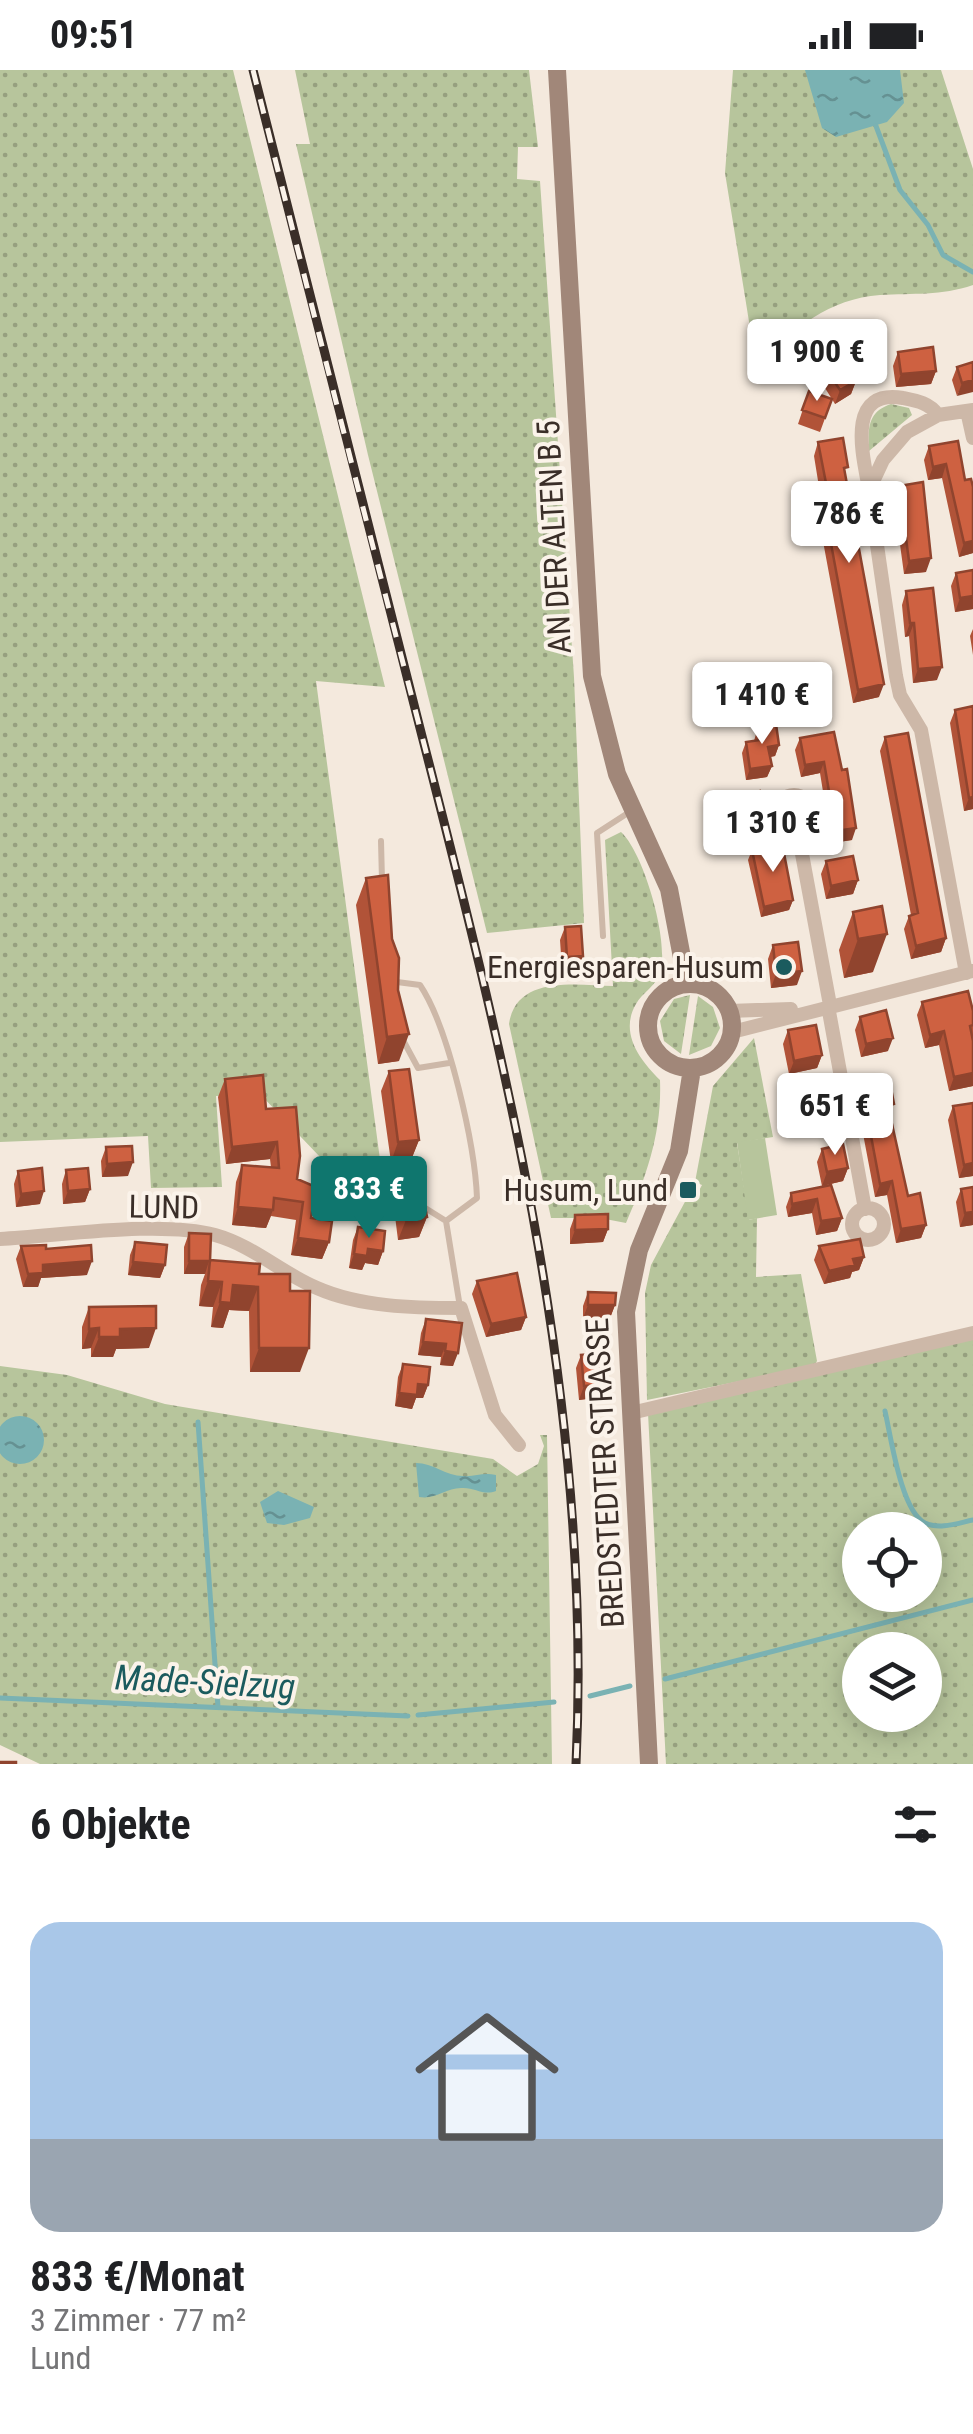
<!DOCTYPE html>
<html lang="de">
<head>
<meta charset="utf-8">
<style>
  body { margin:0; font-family:"Roboto Condensed",sans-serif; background:#f6f6f6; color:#202124; height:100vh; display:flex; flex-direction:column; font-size:38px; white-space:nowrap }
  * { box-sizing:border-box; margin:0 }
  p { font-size:32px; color:#757577 }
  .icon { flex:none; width:55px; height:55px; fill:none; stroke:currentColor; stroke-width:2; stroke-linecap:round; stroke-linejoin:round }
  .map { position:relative; height:1694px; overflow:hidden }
  .details { display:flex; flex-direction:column; background:#fff; flex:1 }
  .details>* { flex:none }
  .tools { position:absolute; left:842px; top:1442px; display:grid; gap:20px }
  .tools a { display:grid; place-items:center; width:100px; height:100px; border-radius:50%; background:#fff; box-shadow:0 5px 25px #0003; font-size:50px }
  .price { position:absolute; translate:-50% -85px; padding:0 22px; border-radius:10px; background:#fff; color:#222; font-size:32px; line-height:65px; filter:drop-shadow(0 2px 5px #0008) }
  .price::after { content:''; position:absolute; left:50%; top:60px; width:30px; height:22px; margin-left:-15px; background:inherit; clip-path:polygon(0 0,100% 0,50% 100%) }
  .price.active { background:#0f766e; color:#fff }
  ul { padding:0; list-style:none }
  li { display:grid; align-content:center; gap:20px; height:530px; padding:0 30px }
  li span { display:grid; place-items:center; height:310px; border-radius:30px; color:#555 }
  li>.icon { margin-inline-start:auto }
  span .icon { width:180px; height:180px; fill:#fffc; stroke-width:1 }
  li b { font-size:42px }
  h2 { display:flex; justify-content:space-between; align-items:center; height:120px; padding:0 30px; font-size:42px }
  .status { display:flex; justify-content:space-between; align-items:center; height:70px; padding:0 50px; background:#fff; direction:ltr }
  .status svg { height:28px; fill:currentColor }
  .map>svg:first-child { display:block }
</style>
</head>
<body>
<div class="status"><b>09:51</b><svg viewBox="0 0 49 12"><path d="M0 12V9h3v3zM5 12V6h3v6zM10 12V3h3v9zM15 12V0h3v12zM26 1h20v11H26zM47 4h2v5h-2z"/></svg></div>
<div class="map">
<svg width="973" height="1694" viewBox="0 0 973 1694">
  <defs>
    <pattern id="grass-dots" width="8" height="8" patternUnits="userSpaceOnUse" patternTransform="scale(2.5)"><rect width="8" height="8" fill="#b7c59c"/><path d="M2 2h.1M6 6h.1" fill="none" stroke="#96a07f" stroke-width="1.8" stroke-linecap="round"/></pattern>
    <pattern id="water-ripples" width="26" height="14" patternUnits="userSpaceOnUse" patternTransform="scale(2.5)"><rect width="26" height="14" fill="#7ab2b3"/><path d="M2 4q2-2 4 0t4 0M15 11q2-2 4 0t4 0" fill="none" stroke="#659192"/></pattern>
  </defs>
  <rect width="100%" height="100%" fill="#f4e9dd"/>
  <path fill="url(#grass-dots)" fill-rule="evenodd" d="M0,0H233L385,617L316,611L381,1097L320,1087L260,1024L216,1026L222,1117L151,1118L148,1066L0,1072Z
    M295,0H529L538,77H518L517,109L540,111L574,607L584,853L487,863L368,385L296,74H310Z
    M733,0H941L973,99V215C941,226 913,223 880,225C827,229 788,261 757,301L725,103Z
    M891,334L909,338L912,345L869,381C868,359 867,342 891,334Z
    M621,762C644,783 670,873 660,903C656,916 642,923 636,934C619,963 640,990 660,1010C662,1062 647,1105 626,1153L600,1148H551L509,954C516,905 576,915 613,916L605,770Z
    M690,925L681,984L664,971L660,951L674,929Z
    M698,926L713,937L720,958L711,976L689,985Z
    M754,968L773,1067L737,1073L749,1150L757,1148L756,1207L801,1204L817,1291L814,1296L647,1330L645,1223L651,1195L687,1128L694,1130L702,1115L695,1112L713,1016Z
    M973,1269V1694H666L648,1343ZM860,1460H925V1525H860ZM860,1580H925V1645H860Z
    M0,1296L67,1305L165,1334L493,1389L517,1406L538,1394L544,1376L540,1365H547L552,1694H40L0,1675Z"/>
  <path fill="#b7c59c" d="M765,1068L777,1145L748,1150L737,1072Z"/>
  <path fill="url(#water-ripples)" d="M805,0H900L904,33L887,52L836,67L822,58Z
    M-4 1370a24 24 0 1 1 48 0a24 24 0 1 1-48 0Z
    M416,1393C433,1393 446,1406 463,1406C475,1407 483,1402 496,1405V1421C483,1426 475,1417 461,1418C446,1418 435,1430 419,1427Z
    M278,1421L314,1437L310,1448L284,1455L267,1453L260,1432Z"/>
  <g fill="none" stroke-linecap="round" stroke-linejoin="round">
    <path stroke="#7ab2b3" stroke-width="5" d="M876,56L900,120L928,155L943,185L973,202
      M885,1341C891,1367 901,1441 925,1453C940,1460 958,1453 973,1450
      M198,1352L218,1637
      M665,1609L973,1530
      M590,1626L630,1616
      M0,1628L408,1646
      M418,1645L554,1632"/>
    <path stroke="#cdb8a8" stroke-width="6" d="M381,771L382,811
      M603,866L597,763L631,741
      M394,907L397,912L420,915C449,958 475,1076 477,1128L446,1151L460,1237
      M403,970L418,998L449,993
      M422,1136L446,1151"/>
    <path stroke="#cdb8a8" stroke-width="14" d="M967,341L973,368
      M869,419C863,386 845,318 903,328C918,331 929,333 938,345
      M778 741a16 16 0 1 1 32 0a16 16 0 1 1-32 0Z
      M797,757L830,935
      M966,903L921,660L900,625L896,606L869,420L883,390L907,362L938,345L973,340
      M828,936L865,1139
      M729,941L791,939
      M732,962L972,901
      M852 1154a16 16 0 1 1 32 0a16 16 0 1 1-32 0Z
      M0,1169C60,1166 159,1150 215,1165C254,1176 281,1203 317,1218C360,1237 414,1238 461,1238L495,1345L519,1375
      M631,1343L973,1263"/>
    <path stroke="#a18779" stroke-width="18" d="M557,0L592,606L617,704L669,819L687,914
      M648 956a42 42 0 1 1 84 0a42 42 0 1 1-84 0Z
      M649,1694L626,1242L639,1180L679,1081L692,999"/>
    <g stroke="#3a2e28" stroke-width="9">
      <path id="rail" d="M253,0C308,222 364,444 422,666C509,1004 593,1342 576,1694"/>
    </g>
    <use href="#rail" stroke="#fbf3ea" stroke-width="5" stroke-dasharray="15" stroke-linecap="butt"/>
  </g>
  <path fill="#b15338" d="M855,278L875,302L857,309L850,292Z
    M898,282L936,301L931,314L896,317L893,296Z
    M973,292L957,326L952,310L957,297Z
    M830,305L856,311L851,324L835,334L825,318Z
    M809,321L832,329L820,362L798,354Z
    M958,371L973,483L959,487L942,408L928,410L924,390L929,376Z
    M818,372L845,405L879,627L853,633L815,428L819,417L814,386Z
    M899,416L926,502L904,504L894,430Z
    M973,500V539L955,542L951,516L956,503Z
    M906,521L937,610L913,613L909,566L905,567L902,535Z
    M973,559V585L970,566Z
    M955,640L973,739L964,741L950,653Z
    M758,657L779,675L775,686L770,687L772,696L767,707L746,710L742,683L746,672L754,671Z
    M834,662L852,770L825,774L821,751L826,740L820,703L801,707L795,680L800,668Z
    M885,667L946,868L941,882L911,889L904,859L909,846L911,845L880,681Z
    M739,726L764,760L743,764L736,732Z
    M752,780L793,830L789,840L761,847L748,790Z
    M826,791L858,810L853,824L826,829L821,804Z
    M366,808L392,869L398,920L399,991L378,994L356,835Z
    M853,842L873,902L844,908L839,880Z
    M565,857L578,899L562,900L560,870Z
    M773,875L797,915L771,918L768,889Z
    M922,932L973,941V1016L949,1021L939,975L925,978L917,945Z
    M860,947L888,981L861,987L855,960Z
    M788,960L822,985L817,998L789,1004L783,974Z
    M389,1001L419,1070L411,1090L391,1092L381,1021Z
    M225,1009L266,1039L297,1109L311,1148L329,1172L322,1189L291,1185L296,1150L271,1146L266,1158L232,1155L236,1112L242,1095L271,1097L270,1089L226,1094L218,1027Z
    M862,1018L890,1046L908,1126L926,1155L921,1168L896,1173L887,1125L875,1127L857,1032Z
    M813,1028L839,1047L835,1061L813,1065L808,1041Z
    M953,1036L973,1106L959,1108L948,1050Z
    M106,1077L128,1106L102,1107L101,1091Z
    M822,1079L848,1098L843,1111L822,1116L817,1092Z
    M66,1100L90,1119L85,1132L63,1134L62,1114Z
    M18,1101L40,1134L16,1137L14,1114Z
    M399,1102L427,1147L419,1167L398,1170L392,1122Z
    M831,1115L842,1148L837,1161L816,1165L812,1143L788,1147L786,1137L791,1123Z
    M961,1119L973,1155L960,1157L956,1132Z
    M575,1145L608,1159L603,1172L570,1174V1159Z
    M358,1157L383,1181L378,1195L365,1193L362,1200L349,1198L353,1170Z
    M189,1163L210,1190L259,1204L290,1221L300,1302H250L249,1241L229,1240L223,1258L211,1257L213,1237L199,1236L201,1215L205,1204H184V1177Z
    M135,1172L165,1195L160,1208L128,1205L130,1185Z
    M21,1176L46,1179L87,1205L41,1208L38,1217H23L16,1189Z
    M819,1176L864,1187L859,1200L852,1202L850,1208L824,1214L814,1190Z
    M477,1211L526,1247L521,1260L486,1267L472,1224Z
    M588,1222L615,1235L610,1248H583V1236Z
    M89,1237L149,1278L116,1279L113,1287H91V1278L82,1279V1257Z
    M426,1249L462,1253L453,1296L440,1295L441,1287L418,1285L421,1263Z
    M581,1285L607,1295L602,1308H599L594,1328L579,1330L576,1298Z
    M403,1294L428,1315L423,1328H416L412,1339L395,1336L398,1307Z"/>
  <path fill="#90442e" d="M879,289L875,302L857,309L862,296Z
    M936,301L931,314L896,317L901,304Z
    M973,310V322L957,326L962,313Z
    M856,311L851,324L835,334L840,320Z
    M946,394L942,408L928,410L933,397Z
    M973,471V483L959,487L964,473Z
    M931,488L926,502L904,504L909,491Z
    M973,526V539L955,542L960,528Z
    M910,553H914L909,566L905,567Z
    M942,597L937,610L913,613L918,599Z
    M884,614L879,627L853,633L858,620Z
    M779,675L775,686L764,688L768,677Z
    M824,692L820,703L801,707L805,695Z
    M772,696L767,707L746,710L750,699Z
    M973,727V739L964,741L969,728Z
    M767,753L764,760L743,764L745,757Z
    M856,758L852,770L825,774L829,762Z
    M858,810L853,824L826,829L831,816Z
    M793,830L789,840L761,847L764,837Z
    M887,864L873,902L844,908L858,869Z
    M946,868L941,882L911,889L916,876Z
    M583,886L578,899L562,900L567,887Z
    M802,901L797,915L771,918L776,904Z
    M944,961L939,975L925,978L930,965Z
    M409,964L399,991L378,994L387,967Z
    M893,968L888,981L861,987L866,974Z
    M822,985L817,998L789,1004L794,991Z
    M973,1003V1016L949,1021L954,1007Z
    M839,1047L835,1061L813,1065L818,1052Z
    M419,1070L411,1090L391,1092L398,1072Z
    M277,1072L270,1089L226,1094L232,1077Z
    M133,1092L128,1106L102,1107L107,1094Z
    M973,1093V1106L959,1108L964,1095Z
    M848,1098L843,1111L822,1116L827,1102Z
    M892,1111L887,1125L875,1127L880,1114Z
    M90,1119L85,1132L63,1134L68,1121Z
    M44,1121L40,1134L16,1137L21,1124Z
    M817,1129L812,1143L788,1147L792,1134Z
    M238,1137L273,1140L266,1158L232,1155Z
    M973,1142V1155L960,1157L965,1143Z
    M427,1147L419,1167L398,1170L406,1150Z
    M842,1148L837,1161L816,1165L821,1151Z
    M926,1155L921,1168L896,1173L901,1159Z
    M608,1159L603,1172L570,1174L575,1160Z
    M298,1168L329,1172L322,1189L291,1185Z
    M368,1179L383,1181L378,1195L365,1193L362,1200L349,1198L354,1184Z
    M864,1187L859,1200L852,1202L850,1208L824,1214L829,1201L853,1189Z
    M92,1191L87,1205L41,1208L38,1217H23L28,1204L43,1195Z
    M189,1191H209L205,1204H184Z
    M133,1192L165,1195L160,1208L128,1205Z
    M208,1211L222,1212L213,1237L199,1236Z
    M233,1215L258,1217L249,1241L229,1240L223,1258L211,1257L220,1232Z
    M588,1235H615L610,1248H583Z
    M526,1247L521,1260L486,1267L491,1254Z
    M99,1258L91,1278L82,1279L89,1259Z
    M156,1258L149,1278L116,1279L113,1287H91L99,1267L120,1259Z
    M423,1272L446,1274L441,1287L418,1285Z
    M259,1278H309L300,1302H250Z
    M445,1281L458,1283L453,1296L440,1295Z
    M598,1295H607L602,1308L593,1309Z
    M418,1314L428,1315L423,1328H416L412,1339L395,1336L399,1323Z
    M599,1315L594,1328L579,1330L584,1316Z"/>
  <path fill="#ce6141" stroke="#90442e" stroke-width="2.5" d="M873,272L879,289L862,296L855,278Z
    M933,277L936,301L901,304L898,282Z
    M973,292V310L962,313L957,297Z
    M847,295L856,311L840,320L830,305Z
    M809,321L832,329L825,348L802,340Z
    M843,368L848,397L844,398L884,614L858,620L820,414L826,413L818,372Z
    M958,371L965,410L971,409L973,417V471L964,473L946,394L933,397L929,376Z
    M923,412L931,488L909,491L899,416Z
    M973,500V526L960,528L956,503Z
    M933,518L942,597L918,599L914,553H910L906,521Z
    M973,636V727L969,728L955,640Z
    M776,654L779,675L768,677L772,696L750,699L746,672L760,670L758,657Z
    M834,662L842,700L847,699L856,758L829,762L825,740L832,739L824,692L805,695L800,668Z
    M908,663L946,868L916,876L909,846L918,843L885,667Z
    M760,721L767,753L745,757L739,726Z
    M782,773L793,830L764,837L752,780Z
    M853,786L858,810L831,816L826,791Z
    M388,805L392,869L399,888L398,920L409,964L387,967L366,808Z
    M882,836L887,864L858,869L853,842Z
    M581,856L583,886L567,887L565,857Z
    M798,872L802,901L776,904L773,875Z
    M968,921L973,941V955L970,956L973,971V1003L954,1007L944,961L930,965L922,932Z
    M886,940L893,968L866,974L860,947Z
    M816,955L822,985L794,991L788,960Z
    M409,999L419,1070L398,1072L389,1001Z
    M263,1005L266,1039L296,1037L300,1086L297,1109L316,1117L311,1148L332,1151L329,1172L298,1168L303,1132L274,1128L273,1140L238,1137L242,1095L279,1098L277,1072L232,1077L225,1009Z
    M890,1013L894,1034L888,1036L908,1126L920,1123L926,1155L901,1159L892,1111L880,1114L862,1018Z
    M834,1023L839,1047L818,1052L813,1028Z
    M973,1033V1093L964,1095L953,1036Z
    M843,1074L848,1098L827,1102L822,1079Z
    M132,1076L133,1092L107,1094L106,1077Z
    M42,1098L44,1121L21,1124L18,1101Z
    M88,1098L90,1119L68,1121L66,1100Z
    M418,1100L427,1147L406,1150L399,1102Z
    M831,1115L842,1148L821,1151L817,1129L792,1134L791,1123Z
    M973,1117V1142L965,1143L961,1119Z
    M608,1144V1159L575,1160V1145Z
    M358,1157L385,1161L383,1181L368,1179L367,1186L354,1184Z
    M189,1163L211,1164L210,1191H189Z
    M860,1169L864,1187L853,1189L855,1195L829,1201L819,1176Z
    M135,1172L167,1175L165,1195L133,1192Z
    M46,1175V1179L91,1175L92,1191L43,1195V1203L28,1204L21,1176Z
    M210,1190L260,1194L259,1204H290V1221H310L309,1278H259L258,1217L233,1215L231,1233L220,1232L222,1212L208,1211Z
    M517,1203L526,1247L491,1254L477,1211Z
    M588,1222L616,1223L615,1235H588Z
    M156,1236V1258L120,1259V1267H99V1258L89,1259V1237Z
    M426,1249L462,1253L458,1283L445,1281L446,1274L423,1272Z
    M606,1283L607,1295H598L599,1315L584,1316L581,1285Z
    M403,1294L430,1297L428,1315L418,1314L417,1325L399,1323Z
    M0,1692H16V1694H0Z"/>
  <g fill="#1b5b5e" stroke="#fbf3ea" stroke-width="4">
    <circle cx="784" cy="897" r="10"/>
    <rect x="678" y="1110" width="20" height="20" rx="5"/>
  </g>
  <g text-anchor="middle" stroke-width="8" stroke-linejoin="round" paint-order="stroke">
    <g font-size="32" fill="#3a2e28" stroke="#fbf3ea">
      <text transform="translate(554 467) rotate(-93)" y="11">AN DER ALTEN B 5</text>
      <text transform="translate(164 1137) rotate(1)" y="11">LUND</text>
      <text transform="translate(605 1403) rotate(-93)" y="11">BREDSTEDTER STRASSE</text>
    </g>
    <g font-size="32" fill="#3a2e28" stroke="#fbf3ea" text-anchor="end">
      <text x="764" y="908">Energiesparen-Husum</text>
      <text x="668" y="1131">Husum, Lund</text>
    </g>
    <g font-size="35" font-style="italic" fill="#1b5b5e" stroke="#fbf3ea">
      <text transform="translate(205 1612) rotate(3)" y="12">Made-Sielzug</text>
    </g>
  </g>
</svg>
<div class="tools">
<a><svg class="icon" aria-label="locate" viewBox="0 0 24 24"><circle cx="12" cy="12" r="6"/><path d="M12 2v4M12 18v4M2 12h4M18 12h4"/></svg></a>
<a><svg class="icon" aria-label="layers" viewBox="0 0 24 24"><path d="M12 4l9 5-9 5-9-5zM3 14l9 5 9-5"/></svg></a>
</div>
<b class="price" style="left:817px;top:334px">1 900 €</b>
<b class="price" style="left:849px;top:496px">786 €</b>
<b class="price" style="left:762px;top:677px">1 410 €</b>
<b class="price" style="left:773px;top:805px">1 310 €</b>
<b class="price" style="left:835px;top:1088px">651 €</b>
<b class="price active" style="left:369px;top:1171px">833 €</b>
</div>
<section class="details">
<h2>6 Objekte<svg class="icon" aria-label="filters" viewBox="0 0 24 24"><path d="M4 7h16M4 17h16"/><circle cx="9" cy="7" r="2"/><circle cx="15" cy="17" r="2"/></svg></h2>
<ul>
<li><span style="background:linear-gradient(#a9c7e8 70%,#9aa5b1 0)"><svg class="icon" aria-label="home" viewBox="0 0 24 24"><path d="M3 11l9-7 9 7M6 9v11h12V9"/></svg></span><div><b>833 €/Monat</b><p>3 Zimmer · 77 m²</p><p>Lund</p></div></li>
</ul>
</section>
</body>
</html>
